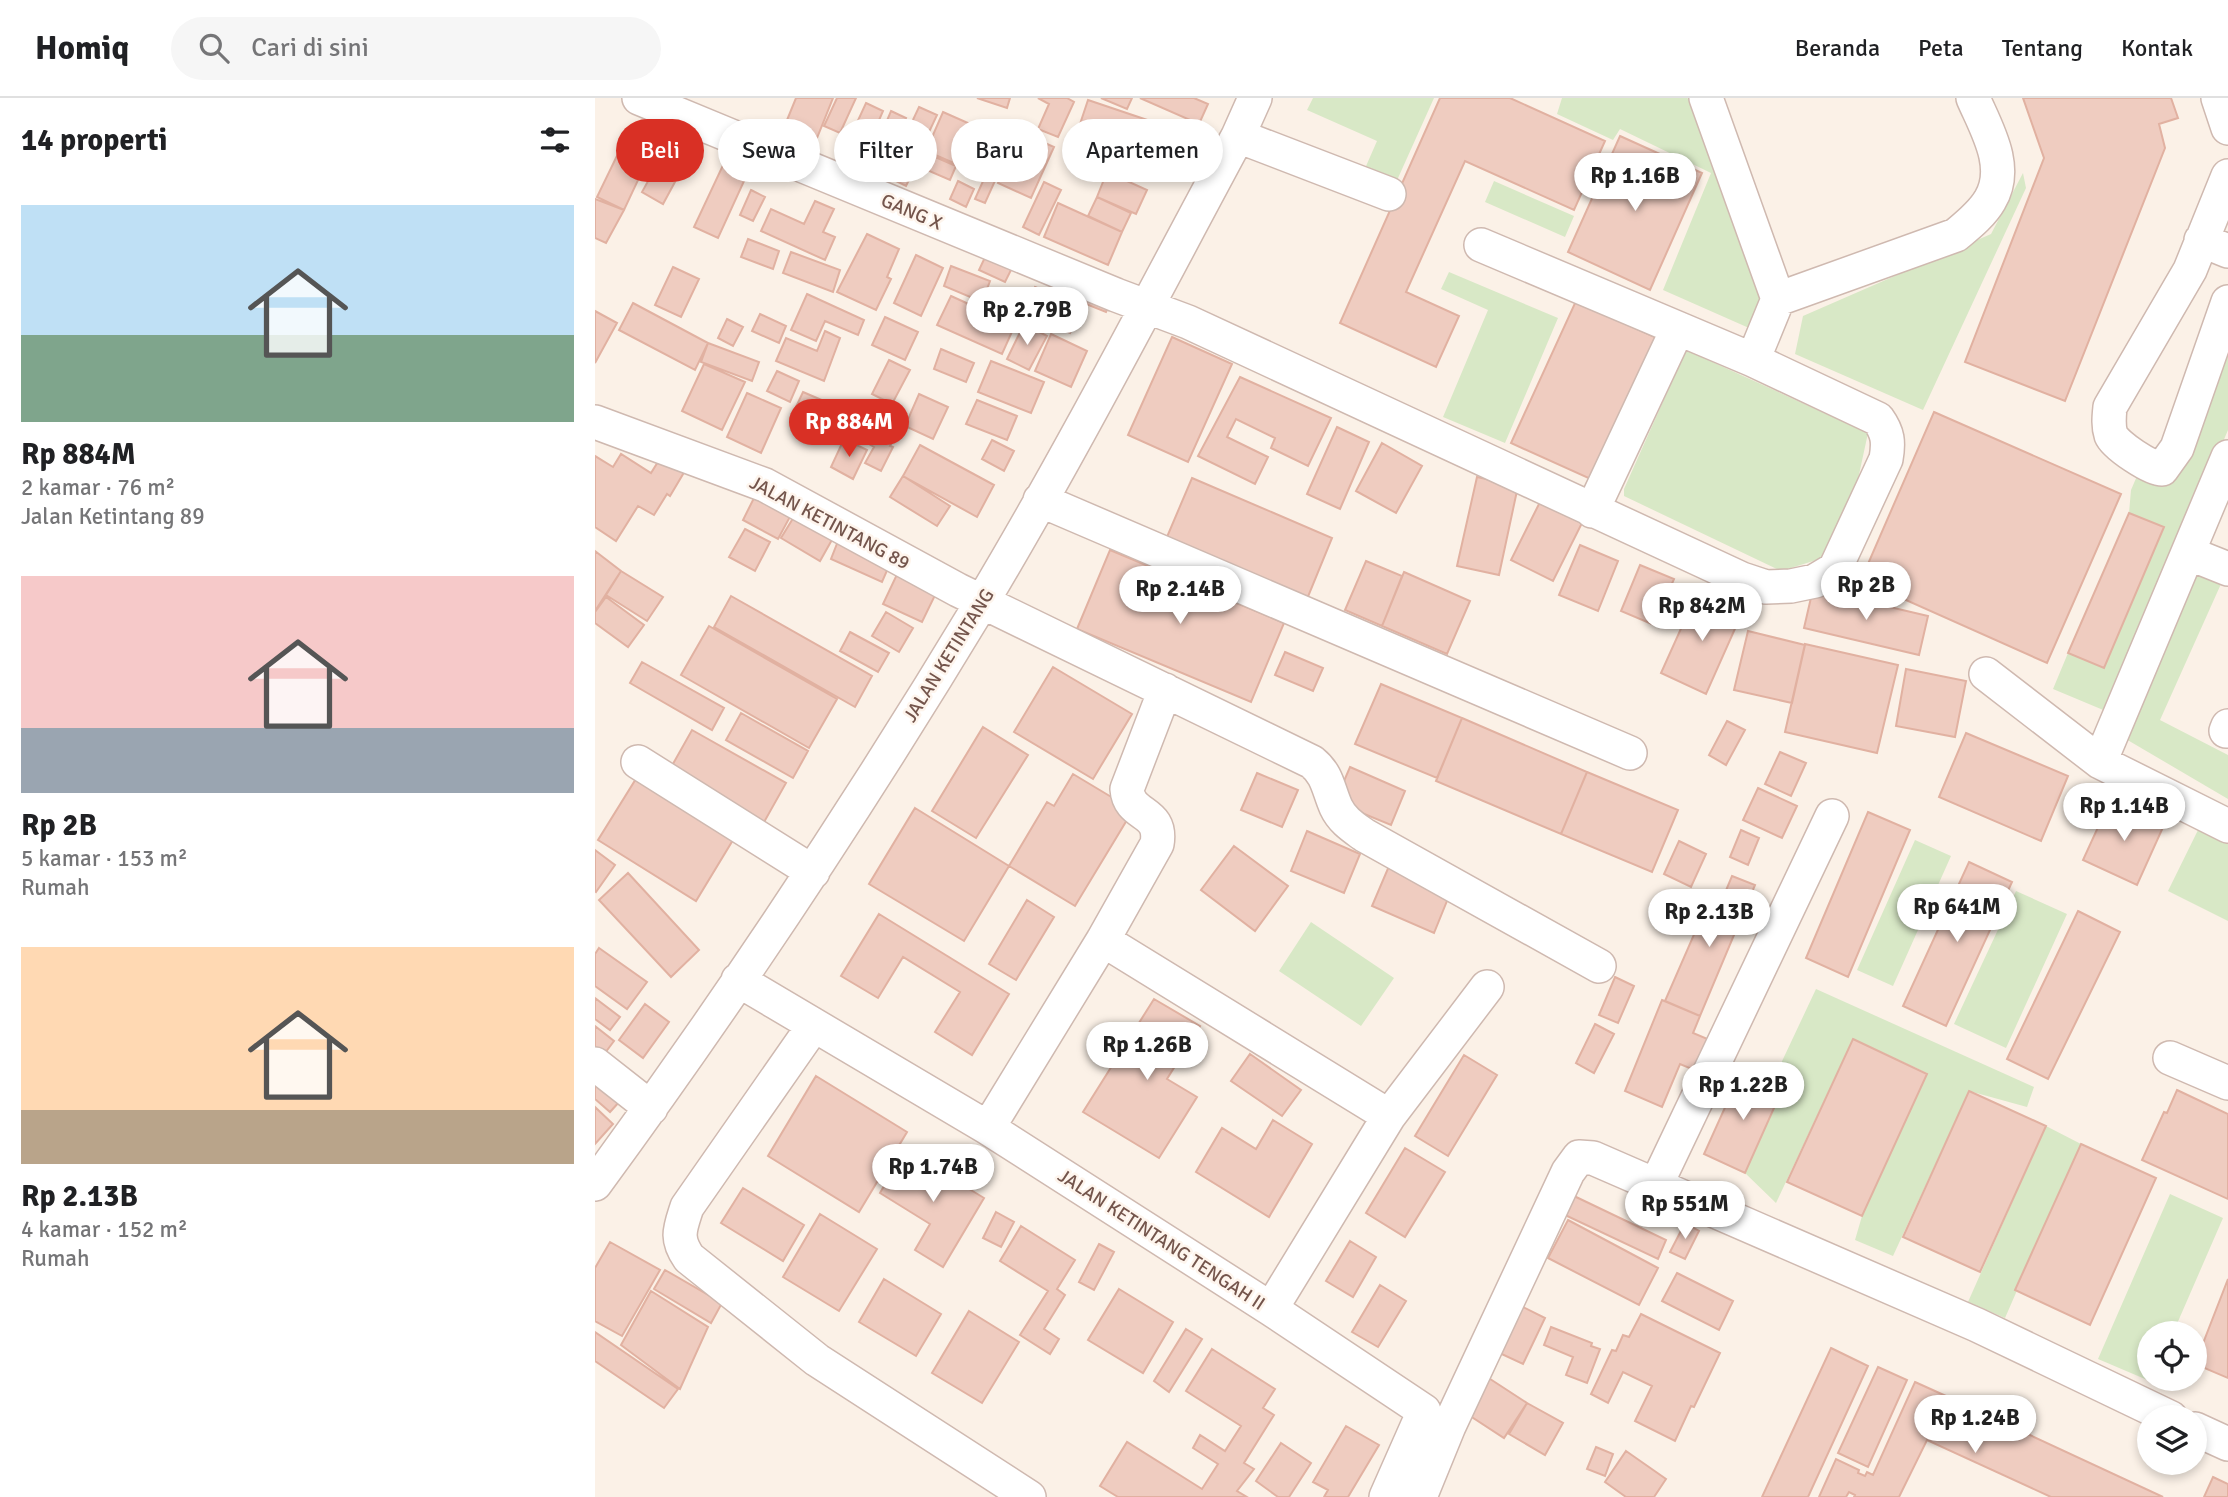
<!DOCTYPE html>
<html lang="id">
<head>
<meta charset="utf-8">
<style>
  body { margin:0; font-family:Signika,sans-serif; background:#f6f6f6; color:#202124; height:100vh; display:flex; flex-direction:column; font-size:26px; white-space:nowrap }
  * { box-sizing:border-box; margin:0 }
  p { font-size:23px; color:#757577 }
  .icon { flex:none; width:38px; height:38px; fill:none; stroke:currentColor; stroke-width:2; stroke-linecap:round; stroke-linejoin:round }
  .map { position:relative; flex:1; overflow:hidden }
  .panel { display:flex; flex-direction:column; background:#fff; width:595px }
  .panel>* { flex:none }
  .top-card { position:absolute; left:21px; top:21px; width:665px; height:63px; display:flex; gap:14px }
  .fabs { position:absolute; left:1542px; top:1223px; display:grid; gap:14px }
  .fabs a { display:grid; place-items:center; width:70px; height:70px; border-radius:50%; background:#fff; box-shadow:0 4px 10px #0003; font-size:35px }
  .price { position:absolute; translate:-50% -60px; padding:0 16px; border-radius:24px; background:#fff; color:#222; font-size:23px; line-height:46px; filter:drop-shadow(0 2px 4px #0008) }
  .price::after { content:''; position:absolute; left:50%; top:42px; width:21px; height:16px; margin-left:-10px; background:inherit; clip-path:polygon(0 0,100% 0,50% 100%) }
  .price.on { background:#d93025; color:#fff }
  ul { padding:0; list-style:none }
  li { display:grid; align-content:center; gap:14px; height:371px; padding:0 21px }
  li span { display:grid; place-items:center; height:217px; border-radius:0px; color:#555 }
  li>.icon { margin-inline-start:auto }
  span .icon { width:126px; height:126px; fill:#fffc; stroke-width:1 }
  li b { font-size:30px }
  h2 { display:flex; justify-content:space-between; align-items:center; height:84px; padding:0 21px; font-size:30px }
  .chip { padding:0 24px; border-radius:32px; background:#fff; box-shadow:0 4px 10px #0003; font-size:24px; line-height:63px }
  .chip.on { background:#d93025; color:#fff }
  header { display:flex; align-items:center; gap:42px; box-sizing:border-box; height:98px; padding:0 35px; background:#fff; border-bottom:2px solid #e0e0e0 }
  header strong { font-size:33px }
  nav { display:flex; gap:38px; margin-inline-start:auto; font-size:24px }
  .search { width:490px; height:63px; background:#f6f6f6; display:flex; align-items:center; gap:18px; box-sizing:border-box; padding:0 24px; border-radius:38px; color:#757577; font-size:26px }
  main { display:flex; flex:1; min-height:0 }
  .map>svg:first-child { display:block }
</style>
</head>
<body>
<header>
<strong>Homiq</strong>
<div class="search"><svg class="icon" aria-label="search" viewBox="0 0 24 24"><circle cx="10" cy="10" r="6"/><path d="M15 15l6 6"/></svg>Cari di sini</div>
<nav><a>Beranda</a><a>Peta</a><a>Tentang</a><a>Kontak</a></nav>
</header>
<main>
<section class="panel">
<h2>14 properti<svg class="icon" aria-label="filters" viewBox="0 0 24 24"><path d="M4 7h16M4 17h16"/><circle cx="9" cy="7" r="2"/><circle cx="15" cy="17" r="2"/></svg></h2>
<ul>
<li><span style="background:linear-gradient(#bfe0f5 60%,#7fa58c 0)"><svg class="icon" aria-label="home" viewBox="0 0 24 24"><path d="M3 11l9-7 9 7M6 9v11h12V9"/></svg></span><div><b>Rp 884M</b><p>2 kamar · 76 m²</p><p>Jalan Ketintang 89</p></div></li>
<li><span style="background:linear-gradient(#f6c9c9 70%,#9aa5b1 0)"><svg class="icon" aria-label="home" viewBox="0 0 24 24"><path d="M3 11l9-7 9 7M6 9v11h12V9"/></svg></span><div><b>Rp 2B</b><p>5 kamar · 153 m²</p><p>Rumah</p></div></li>
<li><span style="background:linear-gradient(#ffd9b3 75%,#b9a48a 0)"><svg class="icon" aria-label="home" viewBox="0 0 24 24"><path d="M3 11l9-7 9 7M6 9v11h12V9"/></svg></span><div><b>Rp 2.13B</b><p>4 kamar · 152 m²</p><p>Rumah</p></div></li>
</ul>
</section>
<div class="map">
<svg width="1633" height="1399" viewBox="0 0 1633 1399">
  <rect width="100%" height="100%" fill="#fbf1e7"/>
  <path fill="#d8e8c6" d="M718,0H839L799,89L768,75L782,43L712,12Z
    M967,0H1092L1108,7L1173,194L1154,230L1068,192L1116,75L1025,31L1018,42L962,16Z
    M1428,75L1431,90L1328,312L1200,256L1208,218L1396,136Z
    M899,83L979,118L970,139L890,104Z
    M854,174L963,220L910,345L848,319L893,212L846,191Z
    M1633,246V332L1513,614L1458,591L1473,555L1509,570L1568,429L1534,415L1536,392L1545,371L1574,383Z
    M1091,252L1273,335L1257,409L1228,460L1186,473L1029,398V391Z
    M1598,465L1630,477L1565,622L1633,657V701L1524,637Z
    M1604,730L1633,744V823L1573,793Z
    M1320,742L1356,758L1298,888L1262,872Z
    M1421,793L1472,816L1411,950L1359,926Z
    M716,824L799,880L766,928L684,873Z
    M1221,891L1439,989L1432,1009L1374,993L1298,1158L1260,1142L1267,1118L1332,975L1258,941L1181,1105L1150,1075L1187,992L1181,976Z
    M1451,1028L1486,1046L1410,1220L1373,1204Z
    M1575,1096L1628,1120L1578,1235L1554,1236V1281H1558L1557,1284L1503,1261Z"/>
  <path fill="#efccc0" stroke="#e1b1a1" stroke-width="2" d="M201,0H238L222,40L190,27Z
    M242,0H261L245,35L229,28Z
    M382,0H415L412,10Z
    M472,0L479,4L463,39L443,31L454,6L443,0Z
    M506,0H537L532,11Z
    M545,0H599L613,6L604,26Z
    M845,0H915L1010,43L979,112L870,63L811,194L864,218L841,269L745,225Z
    M1428,0H1576L1583,20L1564,26L1570,50L1470,303L1370,264L1449,60Z
    M493,2L573,29L564,59L483,32Z
    M271,5L288,13L266,64L248,55Z
    M324,9L342,17L327,49L309,41Z
    M296,13L311,20L294,57L280,51Z
    M348,14L400,37L384,76L331,53Z
    M425,34L459,49L436,100L403,85Z
    M33,35L59,48L29,112L2,99Z
    M79,36L100,47L68,106L47,94Z
    M1025,38L1107,75L1055,192L973,154Z
    M137,48L160,59L123,140L99,129Z
    M308,51L325,60L311,88L293,79Z
    M331,55L361,68L355,82L325,69Z
    M398,61L408,65L390,105L380,101Z
    M512,74L552,92L541,116L502,99Z
    M363,83L379,91L371,109L355,101Z
    M449,84L466,92L444,137L428,129Z
    M156,92L170,99L158,123L145,117Z
    M502,99L536,115L527,134L493,118Z
    M0,101L29,112L11,145L0,140Z
    M220,103L239,111L228,134L240,139L230,162L166,133L176,111L209,126Z
    M463,105L527,134L513,167L449,139Z
    M272,136L304,151L292,179L296,181L281,212L242,194Z
    M153,141L184,153L178,171L146,159Z
    M393,153L419,166L410,184L384,172Z
    M196,154L245,172L238,194L188,175Z
    M321,157L348,170L326,218L299,205Z
    M356,168L395,183L387,204L349,188Z
    M78,169L104,181L86,219L60,207Z
    M440,189L486,209L475,235L429,215Z
    M480,190L515,205L511,214L476,200Z
    M212,196L269,222L263,237L230,223L221,243L196,232Z
    M356,198L420,227L407,256L342,227Z
    M981,203L1064,241L1000,383L916,345Z
    M38,205L113,245L100,272L24,232Z
    M0,213L22,225L0,265Z
    M165,216L191,228L184,245L157,233Z
    M290,219L323,234L310,262L277,247Z
    M132,221L148,229L138,248L123,240Z
    M429,226L452,238L434,272L412,261Z
    M230,233L245,240L229,283L181,263L191,240L222,253Z
    M456,236L492,253L476,289L440,273Z
    M577,239L637,266L593,364L533,337Z
    M113,245L164,264L157,283L106,264Z
    M346,251L379,265L371,284L339,271Z
    M294,262L315,272L297,306L277,296Z
    M396,263L449,284L436,315L383,294Z
    M109,266L150,284L127,332L87,313Z
    M182,273L204,283L195,304L172,293Z
    M645,279L736,320L713,368L676,350L680,340L641,321L632,339L673,359L660,386L603,358Z
    M208,294L243,309L236,326L200,311Z
    M152,295L186,310L166,355L132,339Z
    M324,296L353,309L338,341L310,328Z
    M382,302L422,318L412,342L371,326Z
    M261,314L302,336L295,348L298,349L286,373L270,365L279,349L250,332Z
    M1339,314L1526,396L1452,565L1266,482Z
    M742,329L774,344L745,411L712,396Z
    M249,341L272,352L258,381L236,369Z
    M397,342L419,353L409,373L387,361Z
    M787,345L827,368L801,415L761,393Z
    M325,347L399,387L382,419L308,378Z
    M71,351L94,366L75,398L72,396L59,417L43,408L21,443L0,429V358L18,369L26,356L56,375Z
    M308,378L355,408L342,428L295,399Z
    M882,379L923,388L904,477L862,468Z
    M597,380L737,440L710,506L569,446Z
    M950,394L992,415L958,483L916,462Z
    M161,396L197,415L183,441L148,422Z
    M205,409L243,431L225,463L186,440Z
    M1534,415L1569,429L1509,570L1473,555Z
    M150,431L175,444L160,473L134,459Z
    M245,438L297,461L287,484L236,461Z
    M985,447L1023,463L1003,513L964,497Z
    M515,452L689,525L656,604L482,531Z
    M0,453L26,473L0,513Z
    M771,463L807,478L787,528L750,512Z
    M1045,467L1079,481L1059,527L1026,513Z
    M305,470L344,489L327,524L288,506Z
    M26,473L68,499L52,523L11,497Z
    M809,474L875,503L852,556L787,528Z
    M1218,491L1333,518L1324,557L1209,530Z
    M1102,495L1147,515L1111,596L1066,575Z
    M136,498L277,578L260,609L119,529Z
    M11,499L49,527L33,549L0,525V514Z
    M291,514L318,530L304,554L277,538Z
    M114,528L242,601L214,650L86,577Z
    M1153,533L1210,547L1197,605L1139,592Z
    M255,534L294,555L283,574L245,553Z
    M1210,546L1303,567L1282,655L1190,634Z
    M690,554L728,570L718,593L680,577Z
    M47,564L129,610L117,632L35,585Z
    M458,569L537,616L498,681L419,634Z
    M1311,571L1371,583L1360,639L1301,628Z
    M786,586L867,620L842,680L760,646Z
    M146,615L213,653L198,680L131,642Z
    M867,620L992,674L966,736L841,683Z
    M1132,623L1150,632L1131,667L1114,657Z
    M388,629L433,657L381,740L337,713Z
    M97,632L191,685L168,726L74,673Z
    M1371,635L1473,678L1446,743L1344,699Z
    M1185,654L1211,665L1196,698L1170,686Z
    M755,669L810,693L796,727L740,704Z
    M992,674L1083,712L1057,774L966,736Z
    M662,675L703,692L687,729L646,712Z
    M44,676L141,737L101,803L3,742Z
    M478,676L538,712L480,808L414,768L452,704L459,708Z
    M1163,690L1202,708L1187,740L1148,722Z
    M1515,703L1569,727L1542,787L1488,762Z
    M320,710L414,768L369,843L274,786Z
    M1273,714L1315,732L1253,879L1211,860Z
    M1146,732L1164,740L1153,767L1135,759Z
    M712,733L765,756L749,795L696,773Z
    M1084,743L1111,756L1096,789L1069,776Z
    M639,748L693,788L660,833L606,792Z
    M0,752L20,767L1,794L0,793Z
    M797,761L858,788L839,835L777,808Z
    M1374,764L1417,784L1351,928L1308,908Z
    M33,775L104,852L76,879L4,802Z
    M1137,778L1160,787L1105,918L1070,903L1111,809L1122,814Z
    M432,802L459,819L421,882L394,866Z
    M1483,813L1525,834L1453,981L1412,961Z
    M284,816L414,896L377,957L340,934L365,894L308,859L283,900L246,878Z
    M4,850L52,884L32,911L0,888V856Z
    M1020,879L1039,888L1023,925L1004,917Z
    M0,900L25,919L15,932L0,921Z
    M559,901L605,928L572,981L602,999L564,1060L488,1014Z
    M1067,902L1105,918L1098,935L1122,945L1109,976L1085,966L1067,1009L1030,993Z
    M50,906L74,924L48,960L24,942Z
    M1000,926L1019,936L999,975L981,965Z
    M0,928L19,943L4,963L0,959Z
    M1258,941L1332,976L1267,1118L1192,1084Z
    M655,956L706,992L687,1018L636,983Z
    M869,957L902,977L853,1058L820,1038Z
    M1146,974L1187,992L1150,1075L1109,1056Z
    M221,978L312,1034L264,1114L173,1058Z
    M0,981L25,1003L15,1014L0,1001Z
    M1582,992L1633,1016V1101L1547,1062L1569,1014L1572,1015Z
    M1374,993L1451,1028L1385,1174L1308,1139Z
    M0,1009L18,1026L0,1046Z
    M678,1022L717,1046L674,1119L601,1074L627,1030L661,1051Z
    M1486,1046L1561,1080L1495,1227L1420,1192Z
    M810,1050L850,1074L810,1139L771,1115Z
    M310,1052L389,1100L348,1169L320,1152L335,1126L285,1095Z
    M148,1090L209,1127L188,1163L126,1125Z
    M979,1098L1071,1142L1063,1161L970,1117Z
    M401,1114L419,1124L406,1149L388,1140Z
    M225,1116L282,1151L244,1213L188,1179Z
    M973,1122L1063,1170L1044,1207L953,1160Z
    M1090,1125L1104,1133L1090,1161L1075,1154Z
    M426,1128L480,1162L462,1191L470,1197L449,1231L464,1241L455,1256L425,1237L453,1193L405,1163Z
    M755,1143L781,1159L758,1199L731,1183Z
    M15,1144L65,1172L27,1238L0,1223V1170Z
    M504,1146L519,1154L499,1192L484,1184Z
    M70,1172L127,1205L116,1225L59,1191Z
    M1082,1175L1138,1203L1124,1232L1067,1203Z
    M289,1181L346,1216L321,1258L264,1224Z
    M1633,1181V1280L1600,1266Z
    M785,1187L811,1203L783,1249L757,1234Z
    M524,1191L578,1224L548,1275L493,1242Z
    M56,1193L113,1229L85,1291L26,1247Z
    M920,1205L950,1220L928,1266L898,1252Z
    M374,1213L424,1244L387,1305L337,1275Z
    M1046,1216L1125,1255L1099,1309L1096,1308L1080,1343L1040,1323L1057,1288L1028,1274L1013,1305L996,1296L1017,1252L1021,1253L1028,1237L1034,1239Z
    M956,1229L997,1245L996,1248L1005,1251L992,1285L971,1277L978,1259L949,1247Z
    M591,1231L607,1241L574,1294L559,1283Z
    M0,1234L83,1291L69,1310L0,1263Z
    M1236,1250L1273,1268L1213,1399H1167Z
    M617,1251L680,1291L668,1310L679,1317L649,1365L659,1371L642,1393L652,1399H523L505,1388L532,1344L607,1391L623,1366L598,1350L605,1337L630,1353L646,1328L591,1293Z
    M1283,1269L1312,1282L1273,1369L1243,1355Z
    M889,1277L932,1305L909,1340L866,1312Z
    M1320,1284L1351,1298L1568,1399H1456L1332,1342L1304,1399H1259L1260,1397L1254,1394L1251,1399H1224L1241,1361L1264,1372L1263,1375L1270,1378L1272,1374L1278,1377Z
    M932,1305L968,1325L950,1357L914,1336Z
    M751,1328L784,1347L753,1399H729L733,1392L718,1384Z
    M686,1345L716,1365L694,1399H683L661,1383Z
    M1001,1349L1018,1356L1010,1378L992,1371Z
    M1031,1353L1071,1381L1059,1399H1031L1010,1384Z
    M1618,1379L1633,1386V1399H1609Z"/>
  <g fill="none" stroke-linecap="round" stroke-linejoin="round">
    <g stroke="#cfb9b0" stroke-width="36">
      <path id="minor" d="M44,0L521,197L593,224L1147,481L1171,489L1196,488L1220,483L1240,471L1291,361C1294,344 1293,335 1283,321L1158,262
        M1623,0L1633,30
        M643,38L794,96
        M1633,78L1595,172L1515,309C1514,319 1513,328 1516,337C1520,347 1556,371 1567,371L1582,350L1633,204
        M1606,142L1633,153
        M886,147L1158,262L1183,201L1111,0
        M1183,201L1361,137C1373,127 1387,116 1395,102C1415,69 1391,30 1378,0
        M0,324L170,387L363,492L717,664C733,677 733,691 741,709C747,722 758,729 769,737L1004,868
        M445,402L1035,655
        M997,413L1082,232
        M1593,455L1633,471
        M1391,576L1505,664L1633,728
        M1631,633L1633,628
        M43,664L218,774
        M1505,664L1633,359
        M508,842L794,1018
        M143,882L393,1030L676,1211L829,1313L791,1399
        M219,927L92,1109C85,1131 80,1140 94,1160L222,1262L434,1399
        M1575,960L1633,985
        M0,966L56,1010
        M393,1030L508,842L562,746C568,711 534,720 532,691L570,592
        M0,1086C138,898 267,703 387,504C478,352 559,194 643,38L660,0
        M1061,1087L1237,718
        M676,1211L794,1018L892,889
        M1600,1331L1633,1346
        M825,1399L854,1328L973,1074L984,1059L998,1060L1382,1227L1576,1320"/>
    </g>
    <use href="#minor" stroke="#fff" stroke-width="33"/>
  </g>
  <g text-anchor="middle" stroke-width="5" stroke-linejoin="round" paint-order="stroke">
    <g font-size="19" fill="#74554c" stroke="#fef5ed">
      <text transform="translate(317 113) rotate(23)" y="7">GANG X</text>
      <text transform="translate(235 424) rotate(28)" y="7">JALAN KETINTANG 89</text>
      <text transform="translate(353 557) rotate(-58)" y="7">JALAN KETINTANG</text>
      <text transform="translate(567 1141) rotate(33)" y="7">JALAN KETINTANG TENGAH II</text>
    </g>
  </g>
</svg>
<div class="fabs">
<a><svg class="icon" aria-label="locate" viewBox="0 0 24 24"><circle cx="12" cy="12" r="6"/><path d="M12 2v4M12 18v4M2 12h4M18 12h4"/></svg></a>
<a><svg class="icon" aria-label="layers" viewBox="0 0 24 24"><path d="M12 4l9 5-9 5-9-5zM3 14l9 5 9-5"/></svg></a>
</div>
<b class="price" style="left:1040px;top:115px">Rp 1.16B</b>
<b class="price" style="left:432px;top:249px">Rp 2.79B</b>
<b class="price on" style="left:254px;top:361px">Rp 884M</b>
<b class="price" style="left:1271px;top:524px">Rp 2B</b>
<b class="price" style="left:585px;top:528px">Rp 2.14B</b>
<b class="price" style="left:1107px;top:545px">Rp 842M</b>
<b class="price" style="left:1529px;top:745px">Rp 1.14B</b>
<b class="price" style="left:1362px;top:846px">Rp 641M</b>
<b class="price" style="left:1114px;top:851px">Rp 2.13B</b>
<b class="price" style="left:552px;top:984px">Rp 1.26B</b>
<b class="price" style="left:1148px;top:1024px">Rp 1.22B</b>
<b class="price" style="left:338px;top:1106px">Rp 1.74B</b>
<b class="price" style="left:1090px;top:1143px">Rp 551M</b>
<b class="price" style="left:1380px;top:1357px">Rp 1.24B</b>
<div class="top-card">
<a class="chip on">Beli</a>
<a class="chip">Sewa</a>
<a class="chip">Filter</a>
<a class="chip">Baru</a>
<a class="chip">Apartemen</a>
</div>
</div>
</main>
</body>
</html>
